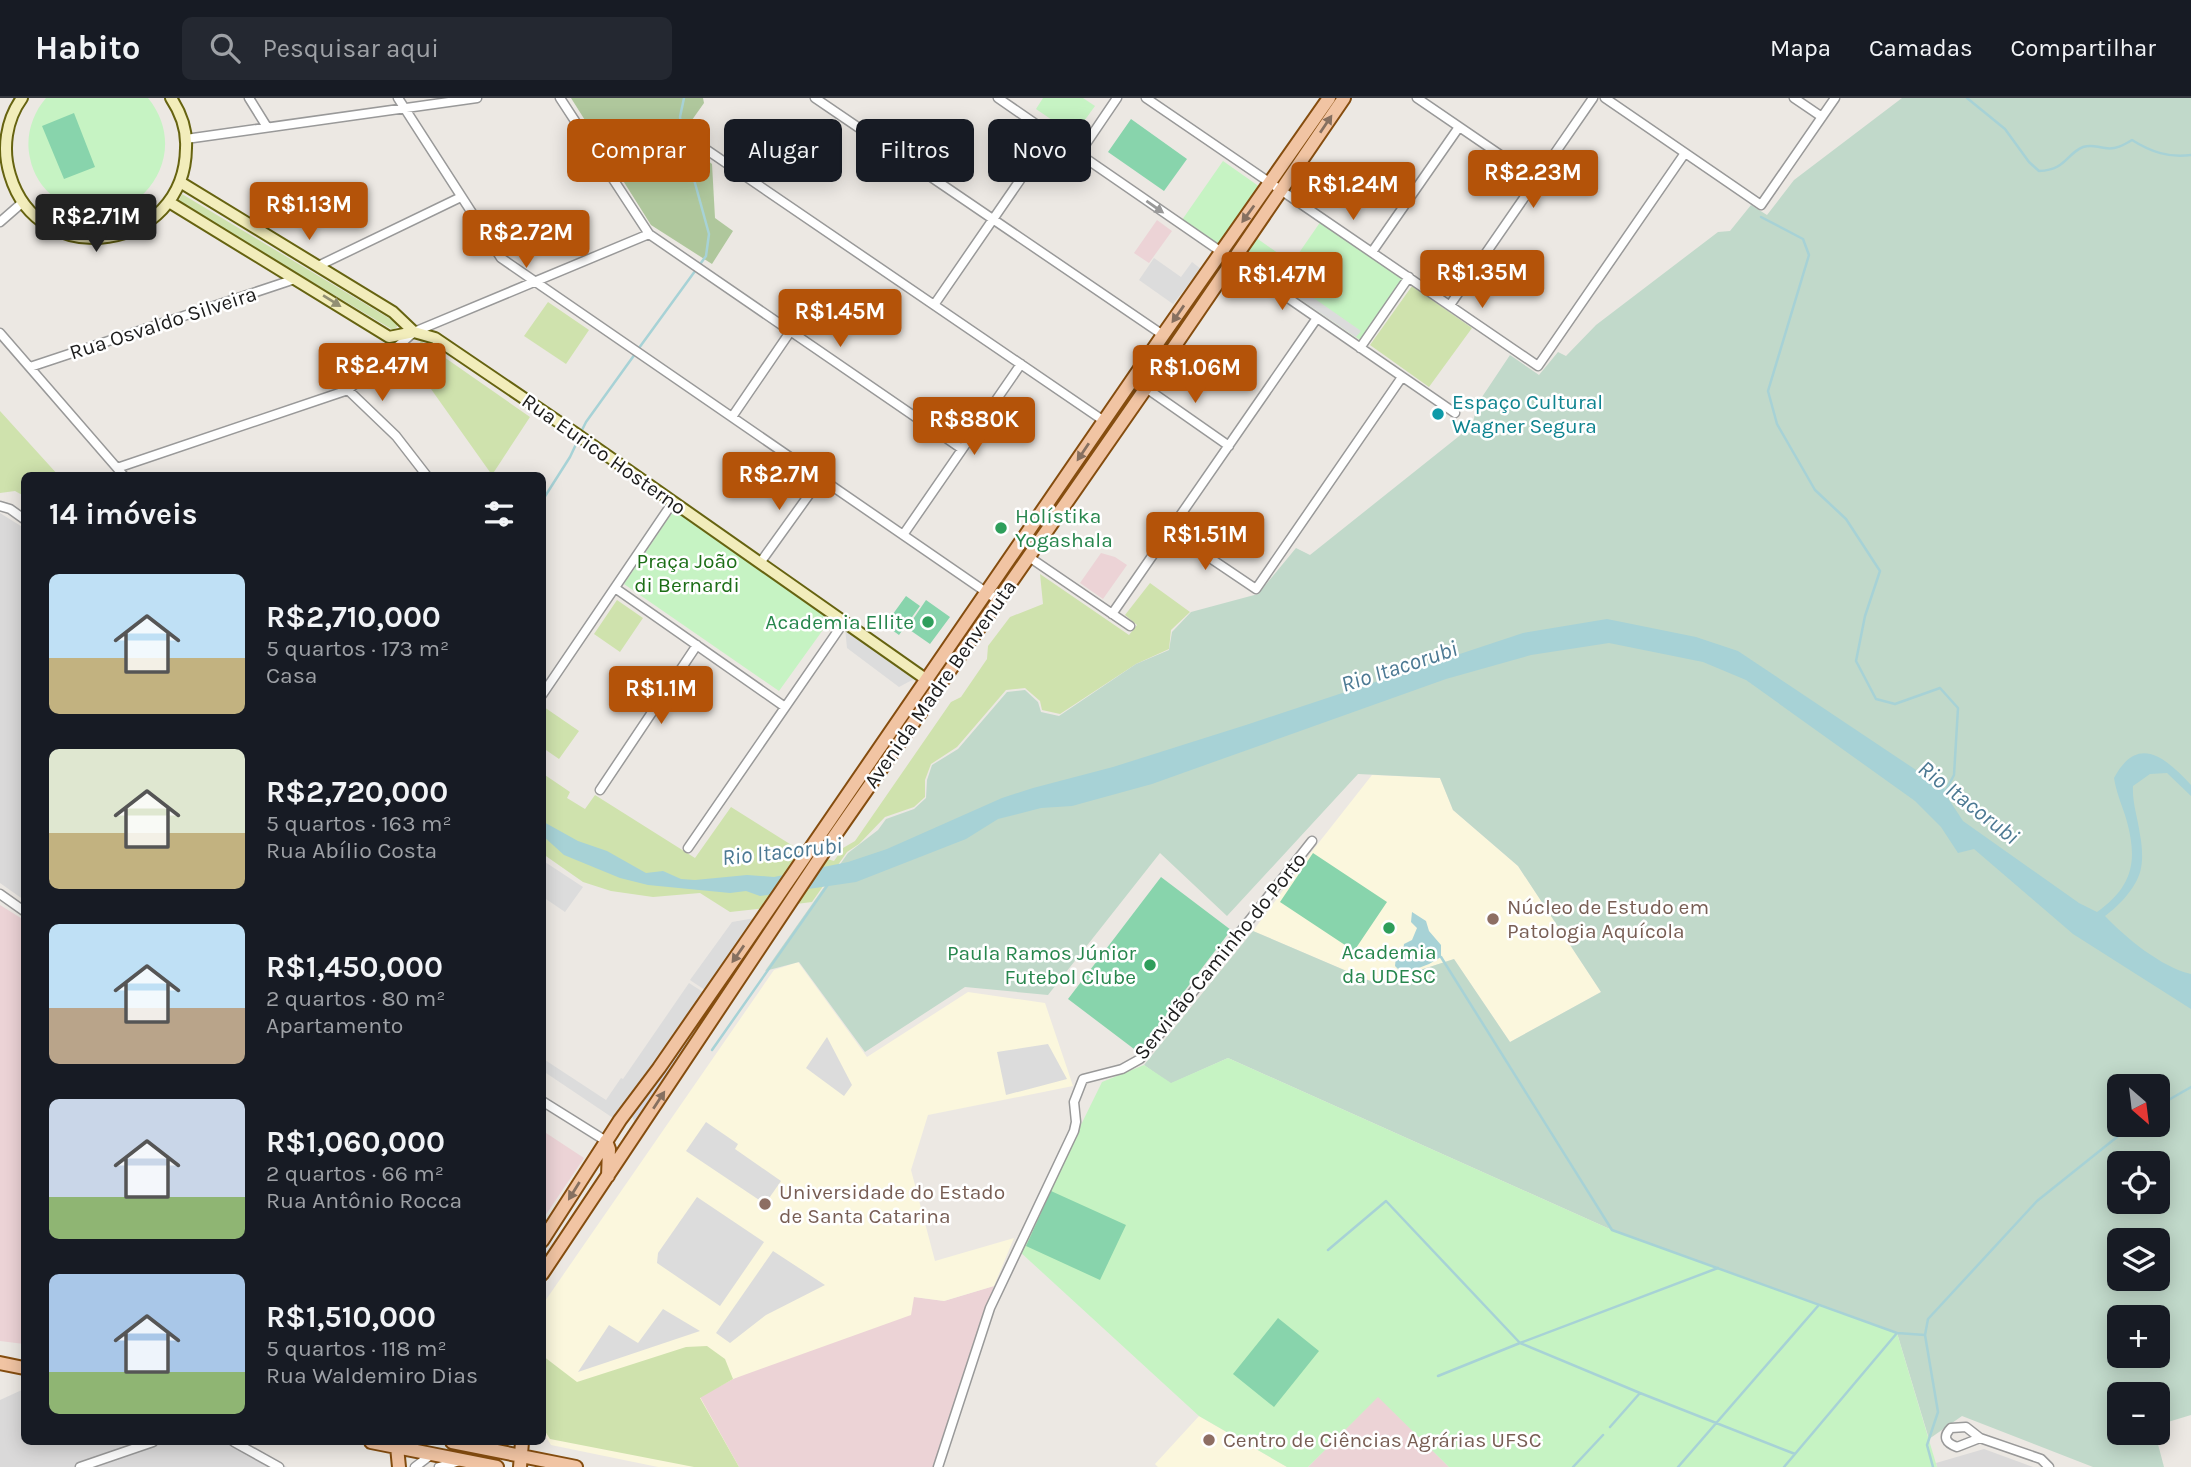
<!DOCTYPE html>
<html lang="pt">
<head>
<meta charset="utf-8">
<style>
  body { margin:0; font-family:Karla,sans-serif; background:#242831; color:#f1f3f6; height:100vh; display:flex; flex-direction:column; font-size:26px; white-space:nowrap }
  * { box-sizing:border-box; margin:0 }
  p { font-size:23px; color:#9ea1a6 }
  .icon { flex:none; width:38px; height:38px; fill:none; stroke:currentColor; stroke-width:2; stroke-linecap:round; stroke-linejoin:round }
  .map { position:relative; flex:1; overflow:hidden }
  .sheet { position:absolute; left:21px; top:374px; width:525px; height:973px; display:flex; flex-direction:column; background:#171b24; border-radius:10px; box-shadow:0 4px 18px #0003 }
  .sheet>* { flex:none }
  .banner { position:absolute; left:567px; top:21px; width:665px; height:63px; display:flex; gap:14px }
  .needle { width:46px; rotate:152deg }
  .fabs { position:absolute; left:2107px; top:976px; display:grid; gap:14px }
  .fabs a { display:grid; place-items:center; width:63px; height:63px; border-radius:10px; background:#171b24; box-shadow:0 4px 18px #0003; font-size:35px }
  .price { position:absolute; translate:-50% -60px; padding:0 16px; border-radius:7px; background:#b45309; color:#fff; font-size:23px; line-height:46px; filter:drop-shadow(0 2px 4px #0008) }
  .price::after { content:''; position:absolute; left:50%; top:42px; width:21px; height:16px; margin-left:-10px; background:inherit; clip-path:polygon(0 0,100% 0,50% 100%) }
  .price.selected { background:#222; color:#fff }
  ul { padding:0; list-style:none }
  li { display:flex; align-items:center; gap:21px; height:175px; padding:0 28px }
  li span { display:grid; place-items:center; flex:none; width:196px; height:140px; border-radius:10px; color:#555 }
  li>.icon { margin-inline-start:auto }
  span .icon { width:84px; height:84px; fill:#fffc; stroke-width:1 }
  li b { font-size:30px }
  h2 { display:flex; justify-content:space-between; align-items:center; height:84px; padding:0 28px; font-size:30px }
  .tag { padding:0 24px; border-radius:10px; background:#171b24; box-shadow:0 4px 18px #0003; font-size:24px; line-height:63px }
  .tag.selected { background:#b45309; color:#fff }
  header { display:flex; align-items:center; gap:42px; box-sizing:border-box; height:98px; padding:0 35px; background:#171b24; border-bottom:2px solid #363941 }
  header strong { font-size:33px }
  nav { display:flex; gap:38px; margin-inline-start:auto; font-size:24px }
  .search { width:490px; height:63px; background:#242831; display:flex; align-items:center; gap:18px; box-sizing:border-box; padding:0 24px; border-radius:10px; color:#9ea1a6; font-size:26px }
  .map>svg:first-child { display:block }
</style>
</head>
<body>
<header>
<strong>Habito</strong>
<div class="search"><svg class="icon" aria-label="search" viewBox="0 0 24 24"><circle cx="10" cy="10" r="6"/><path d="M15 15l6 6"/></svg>Pesquisar aqui</div>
<nav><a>Mapa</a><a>Camadas</a><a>Compartilhar</a></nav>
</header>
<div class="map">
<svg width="2191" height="1369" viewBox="0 0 2191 1369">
  <rect width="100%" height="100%" fill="#ece8e3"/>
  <path fill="#dad9d9" d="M0,415L24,430V802L0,785Z
    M24,1291V1344H245L287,1369H0V1302Z
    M1984,1351L2033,1369H1937L1936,1365Z"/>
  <path fill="#ecd3d6" d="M1157,122L1172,133L1149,165L1134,155Z
    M1101,455L1115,459L1127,467L1103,501L1080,485Z
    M0,807L24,822V1246L0,1243Z
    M543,1033L584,1060L543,1121Z
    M994,1188L933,1369H739L699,1299L733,1281L914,1199L944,1203Z
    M1378,1298L1449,1369H1308Z"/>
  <path fill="#fbf7dd" d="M1372,677L1440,680L1453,712L1518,768L1601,894L1510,944L1454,861L1377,886L1253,833L1313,752Z
    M798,864L867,959L968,894L1045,905L1073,988L928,1017L911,1072L935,1163L1014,1140L994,1188L944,1203L914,1199L911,1217L733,1281L700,1299L739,1369H658L551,1347L543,1334V1206L774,872Z
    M1199,1318L1287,1369H1158L1155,1366Z"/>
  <path fill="#cfe2ad" d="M182,96L397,225V229L393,232L178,104Z
    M1412,188L1472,230L1429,289L1370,247Z
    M548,204L589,232L566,266L524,238Z
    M421,243L530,319L492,377L409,260Z
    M0,313L59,378H24V398L15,393L0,395Z
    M1040,476L1129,537L1137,527L1125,517L1150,485L1190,514L1171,532L1169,551L1136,566L1060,616L1042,612L1040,603L1025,590L1006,592L957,649L931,666L925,682V699L914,709L885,719L859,746L847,754L812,804L780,808L635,1024L632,1018L774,809L730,814L700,795L653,799L611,793L583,784L543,756L542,675L570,694L567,700L585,711L595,697L695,760L731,709L801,753L834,763L843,750L855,743L951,604L961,599L987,561L988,548L1010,519L1043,506Z
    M617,502L643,520L620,554L594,536Z
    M544,609L579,633L559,661L543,650Z
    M707,1248L725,1261L733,1281L700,1300L739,1369H694L550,1341L543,1330V1258L577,1284L686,1249Z"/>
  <path fill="#afc79c" d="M571,0H703L704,5L692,22L705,35L702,58L712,66L715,120L733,133L712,166L651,127Z"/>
  <path fill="#c1d9ca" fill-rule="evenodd" d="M1902,0H2191V1317L2158,1327V1297H2119V1335H2155L2164,1369H2093L1962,1318L1929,1341L1897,1235L1612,1132L1228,960L1170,986L1144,967L1253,833L1377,886L1454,861L1510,944L1601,894L1518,768L1453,712L1440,680L1358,676L1227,818L1160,755L1048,897L965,889L865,954L799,864L765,873L848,755L878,732L886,721L914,711L926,700L927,682L932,667L958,651L1007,594L1025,592L1038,604L1041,614L1059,618L1136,566L1169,552L1172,534L1191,514L1258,496L1296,450L1310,457L1473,327L1476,308L1510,257L1539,277L1558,254L1566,258L1596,227L1718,134L1730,133L1751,107L1767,117L1794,82ZM2119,989H2158V1027H2119ZM2119,1066H2158V1104H2119ZM2119,1143H2158V1181H2119ZM2119,1220H2158V1258H2119Z"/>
  <path fill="#c6f3c3" d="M46,0H148C201,65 120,151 55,100C42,90 33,76 30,60C25,39 32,16 46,0Z
    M1043,0H1083L1095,8L1074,37L1036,11Z
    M1223,63L1260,89L1219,147L1182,122Z
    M1321,123L1404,180L1360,242L1241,160L1255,139L1292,165Z
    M674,412L830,522L779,593L624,486Z
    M1228,960L1612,1132L1897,1235L1937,1369H1449L1378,1299L1308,1369H1287L1199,1318L1019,1153L1102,984L1144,967L1171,985Z"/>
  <path fill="#88d4ac" d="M74,15L95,69L64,81L42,28Z
    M1131,21L1187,61L1164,93L1108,54Z
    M906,498L920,508L899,537L885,527Z
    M926,502L950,519L930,546L907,530Z
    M1313,755L1387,804L1354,853L1280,804Z
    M1161,779L1231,832L1138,954L1068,901Z
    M1051,1093L1126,1127L1100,1182L1026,1148Z
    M1278,1220L1319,1253L1274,1309L1233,1276Z"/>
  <path fill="#dcdcdc" d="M1154,160L1181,179L1192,164L1201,171L1173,206L1139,182Z
    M1305,194L1361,233L1356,239L1300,201Z
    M845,530L914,581L899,589L847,550Z
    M542,762L583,789L565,814L543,799Z
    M755,820L705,892L690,882L732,824Z
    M689,885L703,894L616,1022L543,973L542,960L606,1002L621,980L623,981Z
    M827,939L852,987L844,998L806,970Z
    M1048,946L1067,981L1006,997L997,954Z
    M706,1024L738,1046L735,1051L781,1083L765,1106L686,1053Z
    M697,1099L764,1144L720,1208L657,1165L658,1155Z
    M773,1153L825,1187L766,1217L730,1245L716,1235Z
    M663,1211L700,1233L578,1274L609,1227L638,1245Z"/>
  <path fill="#d7d9e2" d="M1322,157L1341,170L1331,178L1328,191L1308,177Z
    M1221,162L1225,165L1115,323L1111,320Z
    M784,796H788L635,1024L632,1018Z"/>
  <path fill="#a7d2d6" d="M1607,521L1696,539L1738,553L1934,684L1941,678L1946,697L1963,723L2079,805L2097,814C2135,787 2138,760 2125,717C2121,705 2116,693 2114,680C2138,635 2166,660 2191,687V698L2167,675L2150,676L2133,688C2132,705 2138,720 2140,737C2142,746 2143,761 2141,770C2138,788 2119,808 2105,818C2126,840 2161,869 2191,876V911L2073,836L1974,751L1958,755L1941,729L1915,703L1746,582L1703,564L1609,545L1531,557L1446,581L1152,686L1072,708L1041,710L998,721L966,741L856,784L760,798L746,793L730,795L648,787L620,780L564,757L543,738L542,723L578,743L607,753L646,775L663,773L681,781L695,782L747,777L774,779L848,764L887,751L1002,700L1033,690L1113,669L1249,626L1523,535Z
    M1412,814L1426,823L1429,833L1441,847V859L1429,866L1403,876L1395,868L1396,858L1403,853L1404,846L1412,842L1417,830L1411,824Z"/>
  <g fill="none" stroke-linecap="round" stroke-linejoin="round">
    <path stroke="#a7d2d6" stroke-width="2.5" d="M1967,0L2005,31L2029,64L2039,73C2066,72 2066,56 2083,49C2092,46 2096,49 2105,50C2115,52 2124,47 2132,42C2151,54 2169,60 2191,57
      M1761,119L1803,141L1809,157L1768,293L1777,326L1815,392L1846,421L1880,473L1865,518L1856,563L1876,601L1895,606L1940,590L1958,610L1954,677L1945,694
      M639,250L706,158L709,136L684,45L680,19L684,0
      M581,334L586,324L635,256
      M542,403L570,359L579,340
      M1441,859L1612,1132L1897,1235
      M712,952L827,788
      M2158,1008L2191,989
      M1328,1152L1386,1103L1520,1245L1718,1170
      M1438,1278L1520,1245L1640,1295
      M1610,1329L1640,1295L1795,1356
      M1573,1369L1603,1337
      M1678,1369L1818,1208
      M1784,1369L1897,1235L1925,1237
      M1933,1369L1927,1347L1938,1314L1925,1237L1928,1221L2037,1103L2132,1027"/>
    <g stroke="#999" stroke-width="11">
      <path id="street" d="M249,0L267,29
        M398,0L501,160L999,503
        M560,0L649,136L962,351
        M815,0L1163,237
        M998,0L1455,315
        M1146,0L1538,268L1685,55
        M1417,0L1537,82
        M1605,0L1761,107L1835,0
        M1794,0L1822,19
        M186,41L477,0
        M704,50L1104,323
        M1079,56L1117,0
        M0,124L23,104
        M1372,154L1459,29
        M318,168L461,99
        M934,207L1051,37
        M1450,207L1593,0
        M0,235L124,378
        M1360,250L1409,179
        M30,269L295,181
        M1146,290L1229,348
        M348,292L396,338L427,378
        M732,319L790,234
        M117,370L348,292L414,234L649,136
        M0,408L10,411L24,421
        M1170,433L1256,491L1402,279
        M903,437L1021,266
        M1029,459L1130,528
        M760,465L821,380
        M615,490L785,609
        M1112,516L1317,220
        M542,597L673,404
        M600,692L697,547
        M688,750L844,524
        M0,796L24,813
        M542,1003L606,1043
        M1980,1340L1957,1349C1946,1345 1942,1339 1951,1330L1966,1329L1980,1340L2041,1361L2049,1369
        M234,1344L279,1369
        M80,1369L153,1344
        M415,1369L432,1356
        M439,1369L460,1363
        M938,1369L990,1210L1074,1033L1076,1024L1074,1004L1083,981L1122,971L1140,961L1312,743"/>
    </g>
    <g stroke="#666310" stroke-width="14">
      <path id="secondary" d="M22,0C6,22 2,51 10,77C39,175 185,153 186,50C187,33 181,15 171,0
        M180,84L393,214L414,234L435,240L575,335L927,582
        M169,104L389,239L414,234"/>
    </g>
    <g stroke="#854d0f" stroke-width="16">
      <path id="primary" d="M606,1043L609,1051L608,1078
        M542,1143L620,1022L659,970L749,840L1163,237L1329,0
        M542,1176L831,743L1146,290L1344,0
        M0,1265L24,1270
        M371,1344L497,1369
        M452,1344L576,1369
        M397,1349L399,1369
        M520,1369L522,1344"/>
    </g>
    <use href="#street" stroke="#fff" stroke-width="8"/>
    <use href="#secondary" stroke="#f2edbb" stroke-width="10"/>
    <use href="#primary" stroke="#f1c4a3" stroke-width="12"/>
  </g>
  <defs><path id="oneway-solid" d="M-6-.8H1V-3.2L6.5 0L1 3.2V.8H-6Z" transform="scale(1.75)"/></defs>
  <g fill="#867060">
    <use href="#oneway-solid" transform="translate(1326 26) rotate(-56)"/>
    <use href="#oneway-solid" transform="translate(1248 116) rotate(126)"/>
    <use href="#oneway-solid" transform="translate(1178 216) rotate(125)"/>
    <use href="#oneway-solid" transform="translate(1083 354) rotate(124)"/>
    <use href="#oneway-solid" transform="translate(738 856) rotate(125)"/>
    <use href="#oneway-solid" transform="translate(659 1002) rotate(-57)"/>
    <use href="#oneway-solid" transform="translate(574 1093) rotate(122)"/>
  </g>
  <use fill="#999" href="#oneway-solid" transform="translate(1155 109) rotate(35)"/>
  <use fill="#928f73" href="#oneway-solid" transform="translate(332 203) rotate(32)"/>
  <circle fill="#0f9aa8" stroke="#fff" stroke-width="2.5" cx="1438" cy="316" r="7"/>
  <g fill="#2e9e5b" stroke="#fff" stroke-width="2.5">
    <circle cx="1001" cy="430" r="7"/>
    <circle cx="928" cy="524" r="7"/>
    <circle cx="1389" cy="830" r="7"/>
    <circle cx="1150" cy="867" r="7"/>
  </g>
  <g fill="#8d6e63" stroke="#fff" stroke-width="2.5">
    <circle cx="1493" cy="821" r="7"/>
    <circle cx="765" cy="1106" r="7"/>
    <circle cx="1209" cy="1342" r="7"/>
  </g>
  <g text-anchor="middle" stroke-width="5" stroke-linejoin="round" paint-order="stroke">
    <g font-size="21" fill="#1c1c1c" stroke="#fff">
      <text transform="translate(163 225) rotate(-18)" y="7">Rua Osvaldo Silveira</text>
      <text transform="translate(604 356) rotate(35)" y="7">Rua Eurico Hosterno</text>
      <text transform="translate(940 586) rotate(-55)" y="7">Avenida Madre Benvenuta</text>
      <text transform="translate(1220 858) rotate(-51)" y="7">Servidão Caminho do Porto</text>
    </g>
    <g font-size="21" fill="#0d838f" stroke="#fff" text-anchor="start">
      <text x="1452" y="311">Espaço Cultural<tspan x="1452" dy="24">Wagner Segura</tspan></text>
    </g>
    <g font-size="21" fill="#27864d" stroke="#fff" text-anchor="end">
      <text x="1015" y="425" text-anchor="start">Holístika<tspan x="1015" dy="24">Yogashala</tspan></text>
      <text x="914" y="531">Academia Ellite</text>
      <text x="1389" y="861" text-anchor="middle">Academia<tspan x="1389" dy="24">da UDESC</tspan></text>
      <text x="1136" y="862">Paula Ramos Júnior<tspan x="1136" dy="24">Futebol Clube</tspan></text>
    </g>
    <g font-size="21" fill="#1c6e16" stroke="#fff">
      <text x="687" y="470">Praça João<tspan x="687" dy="24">di Bernardi</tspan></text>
    </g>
    <g font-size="21" fill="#785e54" stroke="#fff" text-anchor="start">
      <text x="1507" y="816">Núcleo de Estudo em<tspan x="1507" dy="24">Patologia Aquícola</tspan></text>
      <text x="779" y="1101">Universidade do Estado<tspan x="779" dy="24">de Santa Catarina</tspan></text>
      <text x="1223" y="1349">Centro de Ciências Agrárias UFSC</text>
    </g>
    <g font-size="23" font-style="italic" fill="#4c7993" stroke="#fff">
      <text transform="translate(1399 568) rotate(-18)" y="8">Rio Itacorubi</text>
      <text transform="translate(1969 704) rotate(38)" y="8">Rio Itacorubi</text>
      <text transform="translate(782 753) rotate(-6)" y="8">Rio Itacorubi</text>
    </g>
  </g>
</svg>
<div class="fabs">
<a><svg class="needle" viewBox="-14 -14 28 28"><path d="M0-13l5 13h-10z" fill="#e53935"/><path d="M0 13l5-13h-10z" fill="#9ea1a6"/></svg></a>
<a><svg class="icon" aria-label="locate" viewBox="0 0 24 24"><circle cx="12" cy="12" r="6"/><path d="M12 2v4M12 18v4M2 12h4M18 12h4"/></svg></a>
<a><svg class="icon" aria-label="layers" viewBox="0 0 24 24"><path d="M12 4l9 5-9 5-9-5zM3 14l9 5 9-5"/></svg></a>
<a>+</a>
<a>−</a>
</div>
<b class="price" style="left:1533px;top:112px">R$2.23M</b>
<b class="price" style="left:1353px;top:124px">R$1.24M</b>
<b class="price" style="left:309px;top:144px">R$1.13M</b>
<b class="price selected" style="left:96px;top:156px">R$2.71M</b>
<b class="price" style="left:526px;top:172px">R$2.72M</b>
<b class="price" style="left:1482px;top:212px">R$1.35M</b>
<b class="price" style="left:1282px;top:214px">R$1.47M</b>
<b class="price" style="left:840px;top:251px">R$1.45M</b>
<b class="price" style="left:382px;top:305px">R$2.47M</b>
<b class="price" style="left:1195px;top:307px">R$1.06M</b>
<b class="price" style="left:974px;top:359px">R$880K</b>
<b class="price" style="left:779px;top:414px">R$2.7M</b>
<b class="price" style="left:1205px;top:474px">R$1.51M</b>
<b class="price" style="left:661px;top:628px">R$1.1M</b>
<div class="banner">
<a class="tag selected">Comprar</a>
<a class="tag">Alugar</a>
<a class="tag">Filtros</a>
<a class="tag">Novo</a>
</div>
<section class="sheet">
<h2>14 imóveis<svg class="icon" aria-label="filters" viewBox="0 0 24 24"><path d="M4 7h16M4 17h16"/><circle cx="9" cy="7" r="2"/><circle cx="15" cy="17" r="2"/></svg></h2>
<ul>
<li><span style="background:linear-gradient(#bfe0f5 60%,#c2b280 0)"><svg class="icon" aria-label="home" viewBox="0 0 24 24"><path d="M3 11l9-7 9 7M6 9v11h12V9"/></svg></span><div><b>R$2,710,000</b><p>5 quartos · 173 m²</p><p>Casa</p></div></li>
<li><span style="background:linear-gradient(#dfe7d0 60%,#c2b280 0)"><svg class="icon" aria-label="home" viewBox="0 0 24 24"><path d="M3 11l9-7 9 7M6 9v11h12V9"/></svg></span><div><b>R$2,720,000</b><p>5 quartos · 163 m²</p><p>Rua Abílio Costa</p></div></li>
<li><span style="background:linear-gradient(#bfe0f5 60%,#b9a48a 0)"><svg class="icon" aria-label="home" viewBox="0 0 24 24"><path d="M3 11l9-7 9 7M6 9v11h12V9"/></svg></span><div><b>R$1,450,000</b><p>2 quartos · 80 m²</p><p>Apartamento</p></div></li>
<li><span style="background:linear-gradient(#c9d6e8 70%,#8fb573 0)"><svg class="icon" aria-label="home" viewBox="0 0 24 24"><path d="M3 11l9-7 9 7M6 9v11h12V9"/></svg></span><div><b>R$1,060,000</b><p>2 quartos · 66 m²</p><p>Rua Antônio Rocca</p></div></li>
<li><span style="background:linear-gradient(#a9c7e8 70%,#8fb573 0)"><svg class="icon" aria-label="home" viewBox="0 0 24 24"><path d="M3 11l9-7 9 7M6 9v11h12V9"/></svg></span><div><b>R$1,510,000</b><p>5 quartos · 118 m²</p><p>Rua Waldemiro Dias</p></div></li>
</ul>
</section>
</div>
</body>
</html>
